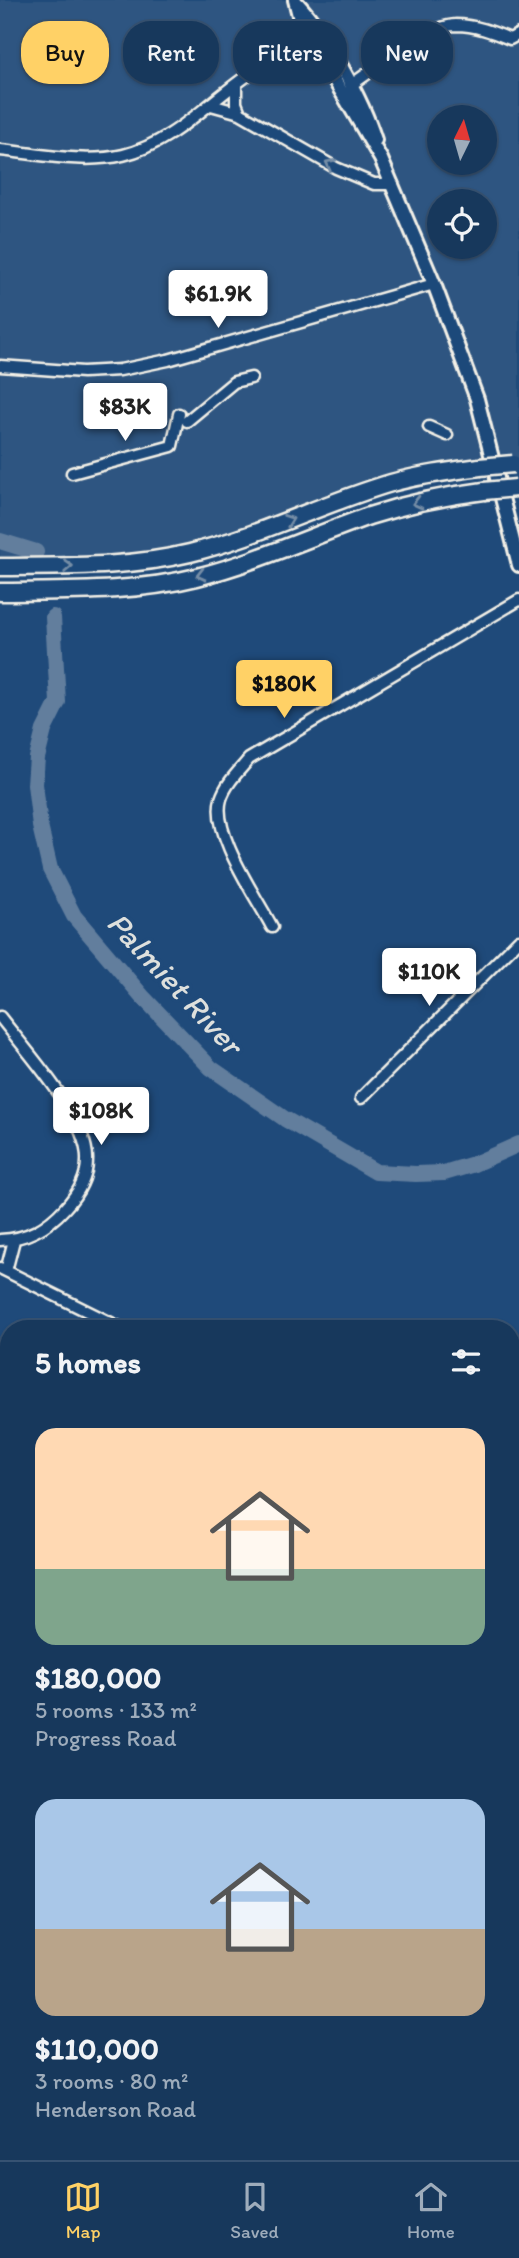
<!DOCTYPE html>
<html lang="en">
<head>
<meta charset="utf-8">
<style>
  body { margin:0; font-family:Itim,sans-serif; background:#203f62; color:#f1f3f6; height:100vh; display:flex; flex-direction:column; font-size:26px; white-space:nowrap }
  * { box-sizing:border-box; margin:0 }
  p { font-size:23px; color:#9eacbb }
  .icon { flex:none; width:38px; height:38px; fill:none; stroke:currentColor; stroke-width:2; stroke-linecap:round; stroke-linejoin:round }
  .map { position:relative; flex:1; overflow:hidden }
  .panel { position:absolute; left:0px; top:1320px; width:520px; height:842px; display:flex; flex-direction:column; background:#17385c; border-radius:28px 28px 0 0; box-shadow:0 2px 5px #0004,0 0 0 2px #365272 }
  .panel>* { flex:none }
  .top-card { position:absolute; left:21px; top:21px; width:478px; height:63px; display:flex; gap:14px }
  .needle { width:46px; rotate:5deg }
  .controls { position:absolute; left:427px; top:105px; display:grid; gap:14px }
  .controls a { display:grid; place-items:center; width:70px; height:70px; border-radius:50%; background:#17385c; box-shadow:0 2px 5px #0004,0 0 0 2px #365272; font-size:35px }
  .price { position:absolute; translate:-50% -60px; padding:0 16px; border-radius:7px; background:#fff; color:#222; font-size:23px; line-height:46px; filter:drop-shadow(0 2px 4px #0008) }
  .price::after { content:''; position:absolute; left:50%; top:42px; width:21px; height:16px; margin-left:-10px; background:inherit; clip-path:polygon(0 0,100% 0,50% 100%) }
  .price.on { background:#ffd166; color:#111 }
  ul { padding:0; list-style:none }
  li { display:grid; align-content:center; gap:14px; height:371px; padding:0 35px }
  li span { display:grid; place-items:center; height:217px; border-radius:21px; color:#555 }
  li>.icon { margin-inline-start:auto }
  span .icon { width:126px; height:126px; fill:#fffc; stroke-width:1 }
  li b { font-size:30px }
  h2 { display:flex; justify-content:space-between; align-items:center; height:84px; padding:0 35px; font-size:30px }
  .chip { padding:0 24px; border-radius:28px; background:#17385c; box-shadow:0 2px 5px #0004,0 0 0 2px #365272; font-size:24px; line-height:63px }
  .chip.on { background:#ffd166; color:#111 }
  .menu { display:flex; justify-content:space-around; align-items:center; height:98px; border-top:2px solid #365272; background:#17385c; font-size:19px; color:#9eacbb }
  .menu a { display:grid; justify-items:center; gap:4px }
  .menu .on { color:#ffd166 }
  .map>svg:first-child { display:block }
</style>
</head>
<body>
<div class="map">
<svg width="519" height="2160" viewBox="0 0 519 2160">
  <rect width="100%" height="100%" fill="#1f4a7a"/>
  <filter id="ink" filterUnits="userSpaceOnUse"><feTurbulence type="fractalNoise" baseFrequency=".0143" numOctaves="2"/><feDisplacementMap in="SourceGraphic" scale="14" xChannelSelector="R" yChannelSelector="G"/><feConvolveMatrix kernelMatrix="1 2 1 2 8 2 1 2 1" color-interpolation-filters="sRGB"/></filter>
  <g filter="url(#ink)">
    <path fill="#2d5581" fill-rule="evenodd" d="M0,0H519V463L434,472L189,553L0,567ZM439,117H485V163H439ZM439,201H485V247H439Z"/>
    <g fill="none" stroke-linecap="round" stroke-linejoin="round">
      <path stroke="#627e9d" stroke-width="16" d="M0,541L36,552
        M53,617L58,702L44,730L37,758L35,784L40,826L50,869L74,916L142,996L211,1068L285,1119L376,1172L416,1174L444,1173L474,1164L519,1144"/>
      <g stroke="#f4f1e8" stroke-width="15">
        <path id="minor" d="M236,85V103L240,113L336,168L374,184H393
          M351,85C377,68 426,26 456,25C475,25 493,32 510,39L519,34
          M211,105L240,113
          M0,150C39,154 84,164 123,155C174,143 211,99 254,71C273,59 295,50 316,39
          M0,366L83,372L120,370L168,360L434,284
          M187,421L234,382L251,378
          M429,427L447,435
          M72,473L172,446L179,414
          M272,927C256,896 211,833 221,799C226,783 239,771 249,759L519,600
          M0,1017C26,1051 89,1119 87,1161C87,1180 77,1195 65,1208C47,1228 27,1239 0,1240
          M361,1098L519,940
          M0,1268L121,1328
          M6,1271L14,1240
          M0,1406L9,1410
          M511,1488L519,1471
          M0,1971L9,1952
          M0,2091L9,2104
          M41,2152L46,2160
          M55,2160L63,2152
          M270,2160L276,2152
          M333,2160V2156"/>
      </g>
      <g stroke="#f4f1e8" stroke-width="18">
        <path id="tertiary" d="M295,0L301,23L381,159L434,284L477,399L519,565
          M298,4C327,36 362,99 375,140
          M511,1406L519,1389"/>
      </g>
      <g stroke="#f4f1e8" stroke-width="19">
        <path id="secondary" d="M511,2045L519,2029
          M511,2071L519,2055
          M453,2160L457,2152
          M466,2160L470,2152"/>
      </g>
      <g stroke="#f4f1e8" stroke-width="21">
        <path id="primary" d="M0,1683L9,1687
          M511,1912L519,1916
          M511,1935L519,1946"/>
      </g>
      <g stroke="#f4f1e8" stroke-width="21">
        <path id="trunk" d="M0,567C64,566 128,568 190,553C259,536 323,503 391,483C420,475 450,471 480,467
          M0,592C66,591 133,593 197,577C256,562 312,536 369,516C406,504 445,496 484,491"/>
      </g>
      <use href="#minor" stroke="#1f4a7a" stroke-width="10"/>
      <use href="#tertiary" stroke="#1f4a7a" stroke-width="12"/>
      <use href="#secondary" stroke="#1f4a7a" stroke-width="14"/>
      <use href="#primary" stroke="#1f4a7a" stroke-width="16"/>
      <use href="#trunk" stroke="#1f4a7a" stroke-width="16"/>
      <g stroke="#f4f1e8" stroke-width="21" stroke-linecap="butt">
        <path id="trunk-bridge" d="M480,467L513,464
          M484,491L516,488"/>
      </g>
      <use href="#trunk-bridge" stroke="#1f4a7a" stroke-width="16"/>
    </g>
    <defs><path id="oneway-chevron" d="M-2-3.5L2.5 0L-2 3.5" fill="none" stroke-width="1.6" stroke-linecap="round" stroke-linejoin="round" transform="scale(1.75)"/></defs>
    <g stroke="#748da6">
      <use href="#oneway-chevron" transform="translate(330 164) rotate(-152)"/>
      <use href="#oneway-chevron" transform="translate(417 503) rotate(166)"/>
      <use href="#oneway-chevron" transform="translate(289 520) rotate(-20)"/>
      <use href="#oneway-chevron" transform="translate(68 566) rotate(-2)"/>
      <use href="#oneway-chevron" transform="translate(201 575) rotate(166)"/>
    </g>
  </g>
  <g text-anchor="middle" stroke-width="7" stroke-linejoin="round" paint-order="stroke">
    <g font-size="32" font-style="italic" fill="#dee0dd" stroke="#1f4a7a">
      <text transform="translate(175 983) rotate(47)" y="11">Palmiet River</text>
    </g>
  </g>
</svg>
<div class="controls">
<a><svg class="needle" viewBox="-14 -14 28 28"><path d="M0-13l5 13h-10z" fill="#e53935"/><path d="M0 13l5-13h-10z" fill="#9eacbb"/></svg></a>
<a><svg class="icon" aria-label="locate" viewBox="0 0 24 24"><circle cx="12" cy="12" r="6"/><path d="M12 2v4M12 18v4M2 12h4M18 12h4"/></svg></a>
</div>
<b class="price" style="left:218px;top:330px">$61.9K</b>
<b class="price" style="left:125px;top:443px">$83K</b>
<b class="price on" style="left:284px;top:720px">$180K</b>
<b class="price" style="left:429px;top:1008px">$110K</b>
<b class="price" style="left:101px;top:1147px">$108K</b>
<div class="top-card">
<a class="chip on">Buy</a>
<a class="chip">Rent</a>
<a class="chip">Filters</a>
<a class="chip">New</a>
</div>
<section class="panel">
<h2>5 homes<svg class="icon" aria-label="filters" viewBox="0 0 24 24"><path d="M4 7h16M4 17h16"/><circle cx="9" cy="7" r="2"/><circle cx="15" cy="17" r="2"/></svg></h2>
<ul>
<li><span style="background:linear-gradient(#ffd9b3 65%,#7fa58c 0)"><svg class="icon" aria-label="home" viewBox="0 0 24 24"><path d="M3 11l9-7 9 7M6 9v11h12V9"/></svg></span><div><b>$180,000</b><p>5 rooms · 133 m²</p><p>Progress Road</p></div></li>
<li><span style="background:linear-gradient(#a9c7e8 60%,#b9a48a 0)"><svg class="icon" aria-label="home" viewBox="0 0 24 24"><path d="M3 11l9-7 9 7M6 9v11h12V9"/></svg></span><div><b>$110,000</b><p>3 rooms · 80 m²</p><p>Henderson Road</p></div></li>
</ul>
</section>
</div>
<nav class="menu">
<a class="on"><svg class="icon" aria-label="map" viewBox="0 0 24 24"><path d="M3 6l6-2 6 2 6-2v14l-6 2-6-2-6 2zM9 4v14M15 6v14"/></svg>Map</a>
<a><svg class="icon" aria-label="saved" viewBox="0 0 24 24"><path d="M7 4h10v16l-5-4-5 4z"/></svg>Saved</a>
<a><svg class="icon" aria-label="home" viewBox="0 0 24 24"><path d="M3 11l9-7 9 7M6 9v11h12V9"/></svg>Home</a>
</nav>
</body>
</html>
